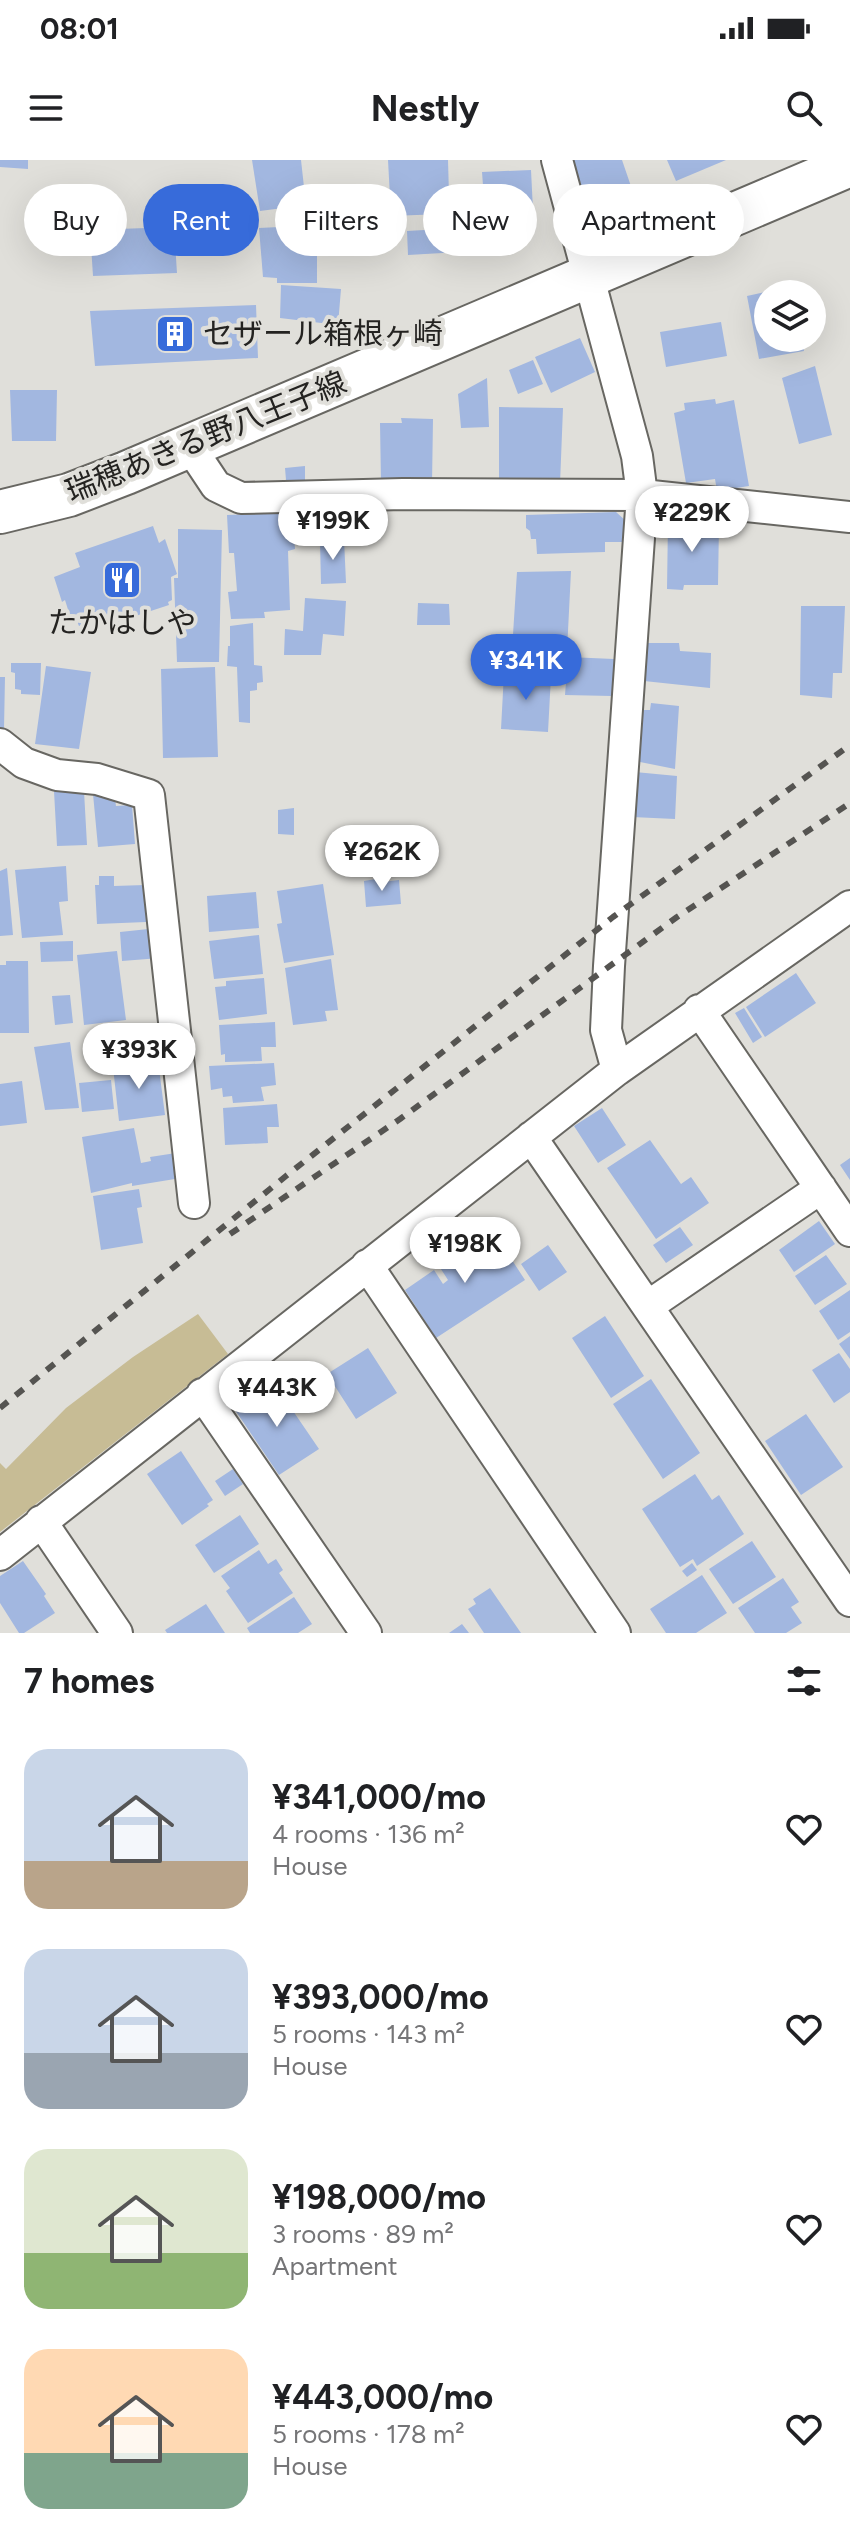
<!DOCTYPE html>
<html lang="en">
<head>
<meta charset="utf-8">
<style>
  body { margin:0; font-family:Figtree,"Noto Sans JP",sans-serif; background:#f2f2f2; color:#202124; height:100vh; display:flex; flex-direction:column; font-size:30px; white-space:nowrap }
  * { box-sizing:border-box; margin:0 }
  p { font-size:26px; color:#757577 }
  .icon { flex:none; width:44px; height:44px; fill:none; stroke:currentColor; stroke-width:2; stroke-linecap:round; stroke-linejoin:round }
  .map { position:relative; height:1473px; overflow:hidden }
  .details { display:flex; flex-direction:column; background:#fff; flex:1 }
  .details>* { flex:none }
  .top-card { position:absolute; left:24px; top:24px; width:802px; height:72px; display:flex; gap:16px }
  .buttons { position:absolute; left:754px; top:120px; display:grid; gap:16px }
  .buttons a { display:grid; place-items:center; width:72px; height:72px; border-radius:50%; background:#fff; box-shadow:0 8px 32px #0002; font-size:40px }
  .price { position:absolute; translate:-50% -68px; padding:0 18px; border-radius:28px; background:#fff; color:#222; font-size:26px; line-height:52px; filter:drop-shadow(0 2px 4px #0008) }
  .price::after { content:''; position:absolute; left:50%; top:48px; width:24px; height:18px; margin-left:-12px; background:inherit; clip-path:polygon(0 0,100% 0,50% 100%) }
  .price.current { background:#376bda; color:#fff }
  ul { padding:0; list-style:none }
  li { display:flex; align-items:center; gap:24px; height:200px; padding:0 24px }
  li span { display:grid; place-items:center; flex:none; width:224px; height:160px; border-radius:24px; color:#555 }
  li>.icon { margin-inline-start:auto }
  span .icon { width:96px; height:96px; fill:#fffc; stroke-width:1 }
  li b { font-size:34px }
  h2 { display:flex; justify-content:space-between; align-items:center; height:96px; padding:0 24px; font-size:34px }
  .chip { padding:0 28px; border-radius:36px; background:#fff; box-shadow:0 8px 32px #0002; font-size:28px; line-height:72px }
  .chip.current { background:#376bda; color:#fff }
  .status { display:flex; justify-content:space-between; align-items:center; height:56px; padding:0 40px; background:#fff; direction:ltr }
  .status svg { height:22px; fill:currentColor }
  header { display:flex; justify-content:space-between; align-items:center; height:104px; padding:0 24px; background:#fff; font-size:36px; font-weight:700 }
  .map>svg:first-child { display:block }
</style>
</head>
<body>
<div class="status"><b>08:01</b><svg viewBox="0 0 49 12"><path d="M0 12V9h3v3zM5 12V6h3v6zM10 12V3h3v9zM15 12V0h3v12zM26 1h20v11H26zM47 4h2v5h-2z"/></svg></div>
<header><svg class="icon" aria-label="menu" viewBox="0 0 24 24"><path d="M4 6h16M4 12h16M4 18h16"/></svg>Nestly<svg class="icon" aria-label="search" viewBox="0 0 24 24"><circle cx="10" cy="10" r="6"/><path d="M15 15l6 6"/></svg></header>
<div class="map">
<svg width="850" height="1473" viewBox="0 0 850 1473">
  <rect width="100%" height="100%" fill="#e0dfda"/>
  <path fill="#c7bc95" d="M198,1154L228,1194L0,1372V1303L6,1309L66,1248L133,1197Z"/>
  <path fill="#a2b7e0" d="M0,0H28V9L0,7Z
    M252,0H301L306,45L260,51Z
    M388,0H448L449,35L468,34V53L391,56Z
    M572,0H622L635,38L592,54Z
    M667,0H726L676,21Z
    M531,10L533,50L485,52L482,12Z
    M299,66L300,69L313,68L314,80L317,81V123H277V118L263,117L259,68Z
    M174,67L177,113L93,116L90,70Z
    M475,67L477,91L408,95L407,71Z
    M281,125L341,129L338,165L280,158Z
    M793,126L794,134H768V178H802L804,191L759,199L747,136Z
    M256,145L258,198L95,206L90,151Z
    M721,162L727,196L666,207L660,172Z
    M580,178L595,212L551,233L535,197Z
    M533,200L543,224L518,234L509,210Z
    M815,206L832,275L799,284L782,218Z
    M487,218L489,267L461,268L458,234Z
    M10,230H57L56,281H12Z
    M715,239L716,244L734,240L749,326L717,331L715,319L686,323L674,253L685,250L684,243Z
    M499,247L563,248L560,324L499,321Z
    M401,258L433,259L432,324L381,323L380,263H402Z
    M305,306V320H286L285,308Z
    M616,352L627,362L625,382H605V392L537,394L536,379H531L530,371L526,368V355Z
    M282,353L284,366L293,364L295,389L288,391L290,450L264,452L265,458L231,459L228,432L237,431L234,393H229L227,355Z
    M687,359H702L703,366L719,364L718,425H684L683,430L667,429L668,361L686,362Z
    M153,366L159,383L165,379L177,414L171,417L172,440L168,442L169,445L102,467L99,458L79,466L74,454L70,456L65,440L62,442L54,417L80,407L75,393Z
    M178,369L222,370L219,502H177L174,418H178Z
    M344,379L346,423L321,424L320,381Z
    M571,411L567,491L512,490L517,412Z
    M305,438L346,441L344,476L323,474L321,495H284L285,469L303,471Z
    M418,443L449,444L450,465H417Z
    M801,446H845L842,513H833L832,538L800,535Z
    M253,463L254,505L262,506L263,522L257,523V530L250,531V563L239,562L237,507L227,506L228,486H230V466Z
    M647,483H679L680,491L711,493L710,528L644,521Z
    M568,497L614,499L612,536L565,535Z
    M11,503H41L40,535L21,534V530L15,529V513L11,512Z
    M46,506L91,512L79,589L35,584Z
    M215,507L218,597L163,598L161,509Z
    M504,513L551,516L548,572L501,569Z
    M0,517H5L4,569L0,568Z
    M651,543L679,546L675,609L635,601L639,550H650Z
    M635,612L677,616L675,659L632,657Z
    M54,631H84L87,685L57,686Z
    M114,632L116,646L132,645L135,684L98,687L93,634Z
    M294,648V675L278,674V650Z
    M66,706L68,741L59,742L63,775L22,778L15,710Z
    M7,708L13,775L0,776V711Z
    M99,716H114V726L145,725L146,762L97,764L95,725H99Z
    M382,718V722L399,720L401,744L366,747L364,721Z
    M323,724L334,795L284,803L277,764L282,763L277,731Z
    M256,732L259,768L209,772L207,736Z
    M158,768L160,798L122,801L120,772Z
    M259,775L263,814L214,819L209,781Z
    M73,781V801L41,802L40,782Z
    M117,791L126,860L84,865L77,795Z
    M331,799L338,850L325,851L327,861L293,865L285,808Z
    M6,801H28L29,873H0V805H6Z
    M796,813L816,843L765,877L746,847Z
    M264,818L267,854L219,860L215,827L226,826V821Z
    M70,835L73,863L55,865L52,836Z
    M744,848L762,877L753,883L735,853Z
    M275,862L276,887H261L262,901L225,902V894L221,895L219,865Z
    M70,882L79,948L45,950L34,887Z
    M158,901L165,955L119,961L113,907Z
    M274,903L276,925L261,927L264,941L233,943L232,936L223,937L222,928L211,930L209,906Z
    M111,920L114,949L82,952L79,923Z
    M22,921L27,963L0,966V924Z
    M277,944L279,967H267L268,983L225,985L223,948Z
    M602,948L626,985L598,1003L574,966Z
    M134,968L141,1003L151,1001L150,997L176,993L181,1018L132,1026V1023L91,1033L82,977Z
    M650,980L681,1024L691,1017L709,1043L656,1079L607,1008Z
    M850,998V1020L840,1005Z
    M139,1029L142,1047L137,1048L143,1083L101,1090L93,1036Z
    M819,1061L835,1084L794,1112L779,1090Z
    M680,1067L693,1085L666,1103L653,1085Z
    M493,1071L525,1120L436,1178L405,1130L434,1110L443,1124L448,1120L439,1106Z
    M548,1085L567,1112L539,1131L521,1104Z
    M826,1095L847,1124L815,1145L795,1116Z
    M850,1130V1172L838,1180L819,1151Z
    M605,1156L644,1216L611,1238L572,1178Z
    M850,1176V1199L839,1184Z
    M368,1188L397,1233L356,1259L327,1214Z
    M839,1193L850,1209V1232L834,1243L812,1210Z
    M651,1219L700,1293L663,1319L613,1244Z
    M274,1223L319,1289L279,1315L235,1250Z
    M806,1254L843,1307L801,1335L765,1281Z
    M181,1291L213,1340L207,1344L209,1346L182,1365L147,1314Z
    M233,1309L243,1324L225,1336L215,1321Z
    M695,1314L712,1340L719,1335L744,1374L697,1406L693,1399L680,1407L642,1349Z
    M240,1355L259,1384L214,1413L195,1385Z
    M752,1381L776,1417L733,1444L709,1409Z
    M259,1390L268,1404L276,1399L283,1410L279,1413L293,1433L248,1463L226,1431L230,1428L221,1416Z
    M23,1401L46,1434L44,1436L55,1453L24,1473H19L0,1443V1416Z
    M692,1403L697,1410L687,1417L682,1411Z
    M702,1415L727,1453L696,1473H666L650,1449Z
    M783,1418L799,1442L791,1447L802,1463L786,1473H755L738,1448Z
    M490,1428L521,1473H484L468,1449L476,1444L473,1439Z
    M294,1437L312,1464L298,1473H250L247,1468Z
    M206,1444L225,1473H167L165,1470Z
    M462,1464L469,1473H449Z"/>
  <g fill="none" stroke-linecap="round" stroke-linejoin="round">
    <g stroke="#686762" stroke-width="34">
      <path id="street" d="M557,0L637,296L642,335L609,806L606,870L617,910
        M190,287L216,326L241,338L403,334L642,335L850,357
        M0,584L24,603L57,615L97,619L149,635L194,1043
        M699,850L850,1071
        M531,977L850,1441
        M367,1105L615,1473
        M648,1146L821,1028
        M202,1234L366,1473
        M41,1361L117,1473
        M0,1395L617,910L850,746"/>
    </g>
    <g stroke="#686762" stroke-width="46">
      <path id="secondary" d="M0,352L69,335L126,313L850,5"/>
    </g>
    <use href="#street" stroke="#fff" stroke-width="30"/>
    <use href="#secondary" stroke="#fff" stroke-width="42"/>
    <path stroke="#555451" stroke-width="6" stroke-dasharray="10 10" stroke-linecap="butt" d="M230,1074L400,959L677,757L850,643
      M0,1248L286,1016L613,757L850,585"/>
  </g>
  <defs>
    <g id="building-square" transform="scale(2)"><rect x="-9" y="-9" width="18" height="18" rx="4" fill="#376bda" stroke="#e0dfda"/><path d="M-4-6H4V6H1V3H-1V6H-4ZM-2.5-4.3h1.7v1.8h-1.7ZM.8-4.3h1.7v1.8H.8ZM-2.5-1h1.7V.8h-1.7ZM.8-1h1.7V.8H.8Z" fill="#fff"/></g>
    <g id="restaurant-square" transform="scale(2)"><rect x="-9" y="-9" width="18" height="18" rx="4" fill="#376bda" stroke="#e0dfda"/><path d="M-5-6h1v4h1v-4h1v4h1v-4h1v5L-1.5 .5V6h-2V.5L-5-1ZM5-6V6H3V1.5H1.5Q1.5-4 5-6Z" fill="#fff"/></g>
  </defs>
  <g fill-rule="evenodd">
    <use href="#building-square" x="175" y="174"/>
    <use href="#restaurant-square" x="122" y="420"/>
  </g>
  <g text-anchor="middle" stroke-width="8" stroke-linejoin="round" paint-order="stroke">
    <g font-size="30" fill="#242321" stroke="#e0dfda" text-anchor="start">
      <text x="203" y="184">セザール箱根ヶ崎</text>
      <text x="122" y="473" text-anchor="middle">たかはしや</text>
    </g>
    <g font-size="30" fill="#242321" stroke="#e0dfda">
      <text transform="translate(206 277) rotate(-22)" y="10">瑞穂あきる野八王子線</text>
    </g>
  </g>
</svg>
<div class="buttons">
<a><svg class="icon" aria-label="layers" viewBox="0 0 24 24"><path d="M12 4l9 5-9 5-9-5zM3 14l9 5 9-5"/></svg></a>
</div>
<b class="price" style="left:692px;top:394px">¥229K</b>
<b class="price" style="left:333px;top:402px">¥199K</b>
<b class="price current" style="left:526px;top:542px">¥341K</b>
<b class="price" style="left:382px;top:733px">¥262K</b>
<b class="price" style="left:139px;top:931px">¥393K</b>
<b class="price" style="left:465px;top:1125px">¥198K</b>
<b class="price" style="left:277px;top:1269px">¥443K</b>
<div class="top-card">
<a class="chip">Buy</a>
<a class="chip current">Rent</a>
<a class="chip">Filters</a>
<a class="chip">New</a>
<a class="chip">Apartment</a>
</div>
</div>
<section class="details">
<h2>7 homes<svg class="icon" aria-label="filters" viewBox="0 0 24 24"><path d="M4 7h16M4 17h16"/><circle cx="9" cy="7" r="2"/><circle cx="15" cy="17" r="2"/></svg></h2>
<ul>
<li><span style="background:linear-gradient(#c9d6e8 70%,#b9a48a 0)"><svg class="icon" aria-label="home" viewBox="0 0 24 24"><path d="M3 11l9-7 9 7M6 9v11h12V9"/></svg></span><div><b>¥341,000/mo</b><p>4 rooms · 136 m²</p><p>House</p></div><svg class="icon" aria-label="heart" viewBox="0 0 24 24"><path d="M12 20l-8-8c-3-5 5-10 8-4 3-6 11-1 8 4z"/></svg></li>
<li><span style="background:linear-gradient(#c9d6e8 65%,#9aa5b1 0)"><svg class="icon" aria-label="home" viewBox="0 0 24 24"><path d="M3 11l9-7 9 7M6 9v11h12V9"/></svg></span><div><b>¥393,000/mo</b><p>5 rooms · 143 m²</p><p>House</p></div><svg class="icon" aria-label="heart" viewBox="0 0 24 24"><path d="M12 20l-8-8c-3-5 5-10 8-4 3-6 11-1 8 4z"/></svg></li>
<li><span style="background:linear-gradient(#dfe7d0 65%,#8fb573 0)"><svg class="icon" aria-label="home" viewBox="0 0 24 24"><path d="M3 11l9-7 9 7M6 9v11h12V9"/></svg></span><div><b>¥198,000/mo</b><p>3 rooms · 89 m²</p><p>Apartment</p></div><svg class="icon" aria-label="heart" viewBox="0 0 24 24"><path d="M12 20l-8-8c-3-5 5-10 8-4 3-6 11-1 8 4z"/></svg></li>
<li><span style="background:linear-gradient(#ffd9b3 65%,#7fa58c 0)"><svg class="icon" aria-label="home" viewBox="0 0 24 24"><path d="M3 11l9-7 9 7M6 9v11h12V9"/></svg></span><div><b>¥443,000/mo</b><p>5 rooms · 178 m²</p><p>House</p></div><svg class="icon" aria-label="heart" viewBox="0 0 24 24"><path d="M12 20l-8-8c-3-5 5-10 8-4 3-6 11-1 8 4z"/></svg></li>
</ul>
</section>
</body>
</html>
